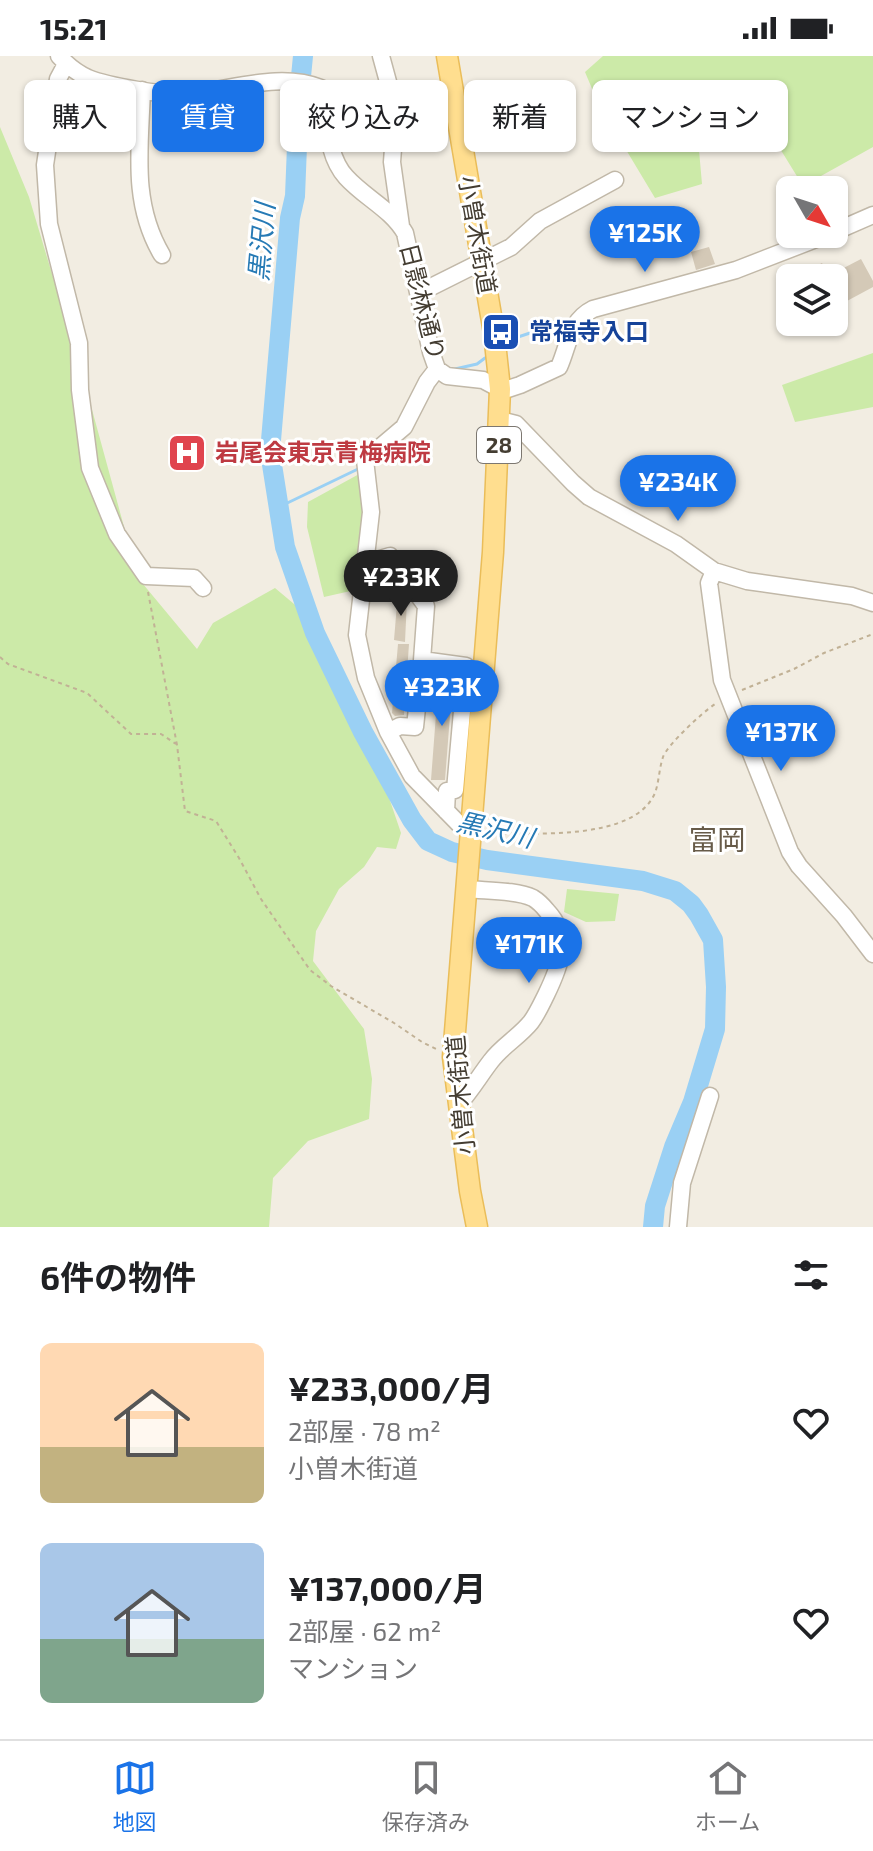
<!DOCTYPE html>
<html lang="ja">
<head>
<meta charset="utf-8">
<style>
  body { margin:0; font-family:"Exo 2","Noto Sans JP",sans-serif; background:#f2f2f2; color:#202124; height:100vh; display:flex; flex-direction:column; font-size:30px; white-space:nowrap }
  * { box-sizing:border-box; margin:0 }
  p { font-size:26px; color:#757577 }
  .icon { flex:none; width:44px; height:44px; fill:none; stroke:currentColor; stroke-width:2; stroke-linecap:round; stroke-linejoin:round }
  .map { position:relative; height:1171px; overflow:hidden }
  .drawer { display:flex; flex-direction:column; background:#fff; flex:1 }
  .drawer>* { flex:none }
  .hud { position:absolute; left:24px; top:24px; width:826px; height:72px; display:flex; gap:16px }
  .needle { width:52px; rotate:129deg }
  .buttons { position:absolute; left:776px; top:120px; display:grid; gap:16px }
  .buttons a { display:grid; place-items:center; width:72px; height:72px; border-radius:12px; background:#fff; box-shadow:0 2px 6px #0004; font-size:40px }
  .price { position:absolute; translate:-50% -68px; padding:0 18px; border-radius:28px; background:#1a73e8; color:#fff; font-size:26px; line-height:52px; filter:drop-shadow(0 2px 4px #0008) }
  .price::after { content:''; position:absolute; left:50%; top:48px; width:24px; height:18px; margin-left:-12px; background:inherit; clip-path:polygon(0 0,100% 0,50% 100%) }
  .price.on { background:#222; color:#fff }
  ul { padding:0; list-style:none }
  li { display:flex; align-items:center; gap:24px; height:200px; padding:0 40px }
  li span { display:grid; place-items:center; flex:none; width:224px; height:160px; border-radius:12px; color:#555 }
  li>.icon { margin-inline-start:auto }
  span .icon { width:96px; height:96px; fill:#fffc; stroke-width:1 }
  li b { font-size:34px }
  h2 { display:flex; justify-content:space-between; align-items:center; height:96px; padding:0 40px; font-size:34px }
  .chip { padding:0 28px; border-radius:12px; background:#fff; box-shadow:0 2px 6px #0004; font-size:28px; line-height:72px }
  .chip.on { background:#1a73e8; color:#fff }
  .status { display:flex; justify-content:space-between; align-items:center; height:56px; padding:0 40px; background:#fff; direction:ltr }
  .status svg { height:22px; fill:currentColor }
  .tab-bar { display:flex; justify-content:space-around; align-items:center; height:112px; border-top:2px solid #e0e0e0; background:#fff; font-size:22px; color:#757577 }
  .tab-bar a { display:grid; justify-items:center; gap:4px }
  .tab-bar .on { color:#1a73e8 }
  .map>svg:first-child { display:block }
</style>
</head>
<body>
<div class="status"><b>15:21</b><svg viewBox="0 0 49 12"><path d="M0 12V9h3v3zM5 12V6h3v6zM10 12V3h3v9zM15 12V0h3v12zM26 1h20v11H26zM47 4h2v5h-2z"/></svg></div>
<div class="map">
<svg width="873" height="1171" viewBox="0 0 873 1171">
  <rect width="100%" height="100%" fill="#f2ede2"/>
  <path fill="#cceaa8" d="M603,0H873V91L803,130L755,52L696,60L702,128L655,142L598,47L585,16Z
    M0,71L29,141L85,328L138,522L197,593L213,567L275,532L306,558L383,724L401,777L396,793L377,791L364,811L339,833L316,875L313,905L364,973L372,1023L369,1063L308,1085L273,1122L269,1171H0Z
    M873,297V351L795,366L782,329Z
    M361,417L366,447L355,534L324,541L307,471L308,446Z
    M567,833L619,838L615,865L586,866L564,856Z"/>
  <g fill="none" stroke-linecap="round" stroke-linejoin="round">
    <path stroke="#9ad0f4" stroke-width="3" d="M503,286L533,276L552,266L565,268L570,263
      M455,313L477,308L485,302
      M279,451L358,413"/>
    <path stroke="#9ad0f4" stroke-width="20" d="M303,0L299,41L300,68L297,90L295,140L290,162L270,396L285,491L315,577L363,676L412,764L428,785L452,796L487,804L643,825L675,835L691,848L699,859L713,884L716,931L715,973L693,1046L674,1091L655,1150L653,1171"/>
  </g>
  <path fill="#d4c9b7" d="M709,191L715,208L696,214L691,196Z
    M861,203L873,225V231L834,252V217Z
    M822,207L830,222H793Z
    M790,247V258L780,263L776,254Z
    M398,536H402L407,543L405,586L394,584Z
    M398,588H409L404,659L395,660L392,657Z
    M439,619L453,621L445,724H431Z"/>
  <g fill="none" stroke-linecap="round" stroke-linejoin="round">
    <g stroke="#c1b8a8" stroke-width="19">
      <path id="minor" d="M59,0C67,9 77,17 88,22C108,30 165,40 186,38C230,35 278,15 321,32C328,60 325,98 346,121C365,142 391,153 405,177L431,296L437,313L447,320L483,324L500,333H508L520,329L559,311C569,289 569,265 593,253L736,214L829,178
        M381,0L393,44L395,66L392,106L401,170
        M66,8L58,23L45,109L49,168L79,287L80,334L90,412L117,478L146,520L194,522L203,532
        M142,34C140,92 131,147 162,199
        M834,176L873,159
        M419,237L511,191L540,165L615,124
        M437,313L427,326L404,371L365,404L371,456L357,579L366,622L388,676L412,720L459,768L471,775
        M500,364L516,368L573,427L589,441L676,488L714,515L747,525L852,540L873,547
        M367,507L390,500L426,550L422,604
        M714,515L709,527L722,624L790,796L799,810L844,860L873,898
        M388,676L400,670L415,671L422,604L466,610L455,734L447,735L446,755
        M458,1049C471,1035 480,1019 491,1005C502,990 519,981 531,966C537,958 541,949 546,939C560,910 572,882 547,855C543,850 538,845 533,842C517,834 485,835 467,833
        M678,1171L682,1127L710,1040"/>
    </g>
    <g stroke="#eabd59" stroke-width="23">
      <path id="major" d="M447,0L494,277L500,333L493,496L453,1001L470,1135L477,1171"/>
    </g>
    <path stroke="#c1b195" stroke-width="2" stroke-dasharray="4 4" stroke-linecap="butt" d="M148,536L177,689L185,755L216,765L239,802L261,843L310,914L331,930L394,967L422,986L438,994
      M0,601L8,608L87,637L131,678H161L176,688
      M742,634L794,613L824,597L873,578
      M487,777C530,777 634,786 655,737C659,726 659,713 663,701C668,688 703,656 715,648"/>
    <use href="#minor" stroke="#fff" stroke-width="16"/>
    <use href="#major" stroke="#ffde8f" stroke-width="20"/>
  </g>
  <defs>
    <g id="bus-square" transform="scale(2)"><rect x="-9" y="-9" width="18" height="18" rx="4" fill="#1a4fb4" stroke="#fff"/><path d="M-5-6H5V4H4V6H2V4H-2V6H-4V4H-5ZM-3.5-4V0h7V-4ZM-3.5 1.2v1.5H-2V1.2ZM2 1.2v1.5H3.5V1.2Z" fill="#fff"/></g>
    <g id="hospital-square" transform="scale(2)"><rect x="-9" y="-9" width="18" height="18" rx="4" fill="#e0444e" stroke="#fff"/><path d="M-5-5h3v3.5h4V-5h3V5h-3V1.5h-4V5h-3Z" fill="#fff"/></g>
  </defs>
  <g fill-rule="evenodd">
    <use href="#bus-square" x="501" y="276"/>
    <use href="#hospital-square" x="187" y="397"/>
  </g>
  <g text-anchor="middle" stroke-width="6" stroke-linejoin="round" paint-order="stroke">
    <rect fill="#fff" stroke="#7c7770" stroke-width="2" x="477" y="371" width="44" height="36" rx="6"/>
    <g font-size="22" font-weight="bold" fill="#443d32">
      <text x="499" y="397">28</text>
    </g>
    <g font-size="24" fill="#443d32" stroke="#fff">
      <text transform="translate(477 179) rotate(80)" y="8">小曽木街道</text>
      <text transform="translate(422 246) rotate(76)" y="8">日影林通り</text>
      <text transform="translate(461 1039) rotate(-95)" y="8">小曽木街道</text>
    </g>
    <g font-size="24" font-weight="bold" fill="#164399" stroke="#fff" text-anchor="start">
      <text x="529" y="284">常福寺入口</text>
    </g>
    <g font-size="24" font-weight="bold" fill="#be3a42" stroke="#fff" text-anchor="start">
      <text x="215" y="405">岩尾会東京青梅病院</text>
    </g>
    <g font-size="26" font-style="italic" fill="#267ab5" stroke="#fff">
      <text transform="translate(262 186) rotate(-85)" y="9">黒沢川</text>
      <text transform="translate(495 774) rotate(13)" y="9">黒沢川</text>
    </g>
    <g font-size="28" fill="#675b49" stroke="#fff">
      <text x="717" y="794">富岡</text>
    </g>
  </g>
</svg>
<div class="buttons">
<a><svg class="needle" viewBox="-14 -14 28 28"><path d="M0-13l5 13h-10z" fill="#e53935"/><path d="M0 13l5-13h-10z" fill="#757577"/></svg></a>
<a><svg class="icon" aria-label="layers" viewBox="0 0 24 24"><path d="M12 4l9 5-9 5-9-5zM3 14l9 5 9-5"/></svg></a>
</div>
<b class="price" style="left:645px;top:218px">¥125K</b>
<b class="price" style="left:678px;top:467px">¥234K</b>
<b class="price on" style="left:401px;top:562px">¥233K</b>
<b class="price" style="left:442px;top:672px">¥323K</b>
<b class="price" style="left:781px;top:717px">¥137K</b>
<b class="price" style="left:529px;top:929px">¥171K</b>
<div class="hud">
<a class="chip">購入</a>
<a class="chip on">賃貸</a>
<a class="chip">絞り込み</a>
<a class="chip">新着</a>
<a class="chip">マンション</a>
</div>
</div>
<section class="drawer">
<h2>6件の物件<svg class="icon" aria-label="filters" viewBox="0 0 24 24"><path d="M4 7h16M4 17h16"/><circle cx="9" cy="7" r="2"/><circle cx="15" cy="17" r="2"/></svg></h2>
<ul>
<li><span style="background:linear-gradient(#ffd9b3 65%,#c2b280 0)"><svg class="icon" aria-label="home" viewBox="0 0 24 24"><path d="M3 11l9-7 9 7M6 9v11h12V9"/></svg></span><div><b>¥233,000/月</b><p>2部屋 · 78 m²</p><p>小曽木街道</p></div><svg class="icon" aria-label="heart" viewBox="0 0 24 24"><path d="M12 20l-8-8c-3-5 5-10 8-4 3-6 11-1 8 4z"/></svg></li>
<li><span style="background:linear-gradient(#a9c7e8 60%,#7fa58c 0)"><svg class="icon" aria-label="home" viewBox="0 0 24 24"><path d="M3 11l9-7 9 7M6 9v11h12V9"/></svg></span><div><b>¥137,000/月</b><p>2部屋 · 62 m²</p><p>マンション</p></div><svg class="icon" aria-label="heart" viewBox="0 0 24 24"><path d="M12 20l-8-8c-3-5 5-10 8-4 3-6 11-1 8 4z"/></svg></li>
</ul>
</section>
<nav class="tab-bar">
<a class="on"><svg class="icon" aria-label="map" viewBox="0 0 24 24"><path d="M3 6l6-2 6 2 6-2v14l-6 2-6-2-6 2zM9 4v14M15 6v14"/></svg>地図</a>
<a><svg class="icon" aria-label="saved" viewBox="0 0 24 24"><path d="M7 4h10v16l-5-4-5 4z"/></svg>保存済み</a>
<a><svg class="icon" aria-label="home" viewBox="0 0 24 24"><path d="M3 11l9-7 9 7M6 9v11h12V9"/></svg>ホーム</a>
</nav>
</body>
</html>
